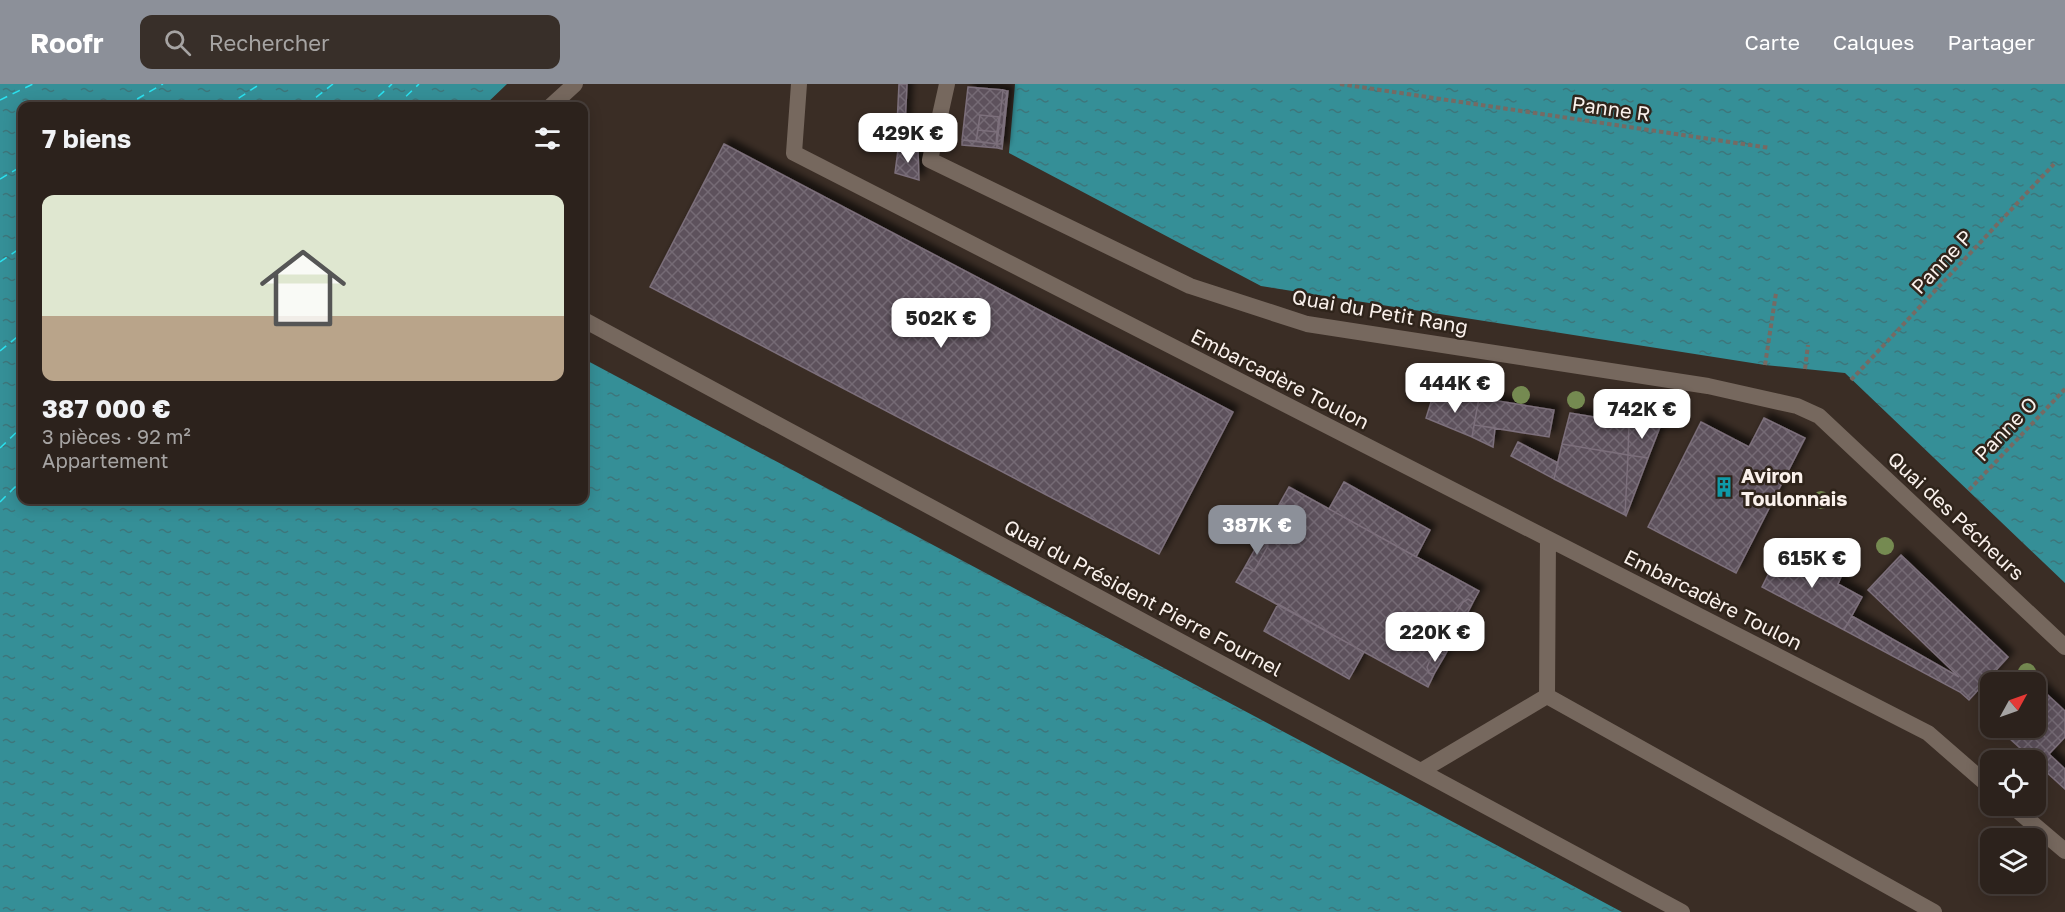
<!DOCTYPE html>
<html lang="fr">
<head>
<meta charset="utf-8">
<style>
  body { margin:0; font-family:"Golos Text",sans-serif; background:#382f29; color:#f1f3f6; height:100vh; display:flex; flex-direction:column; font-size:22px; white-space:nowrap }
  * { box-sizing:border-box; margin:0 }
  p { font-size:20px; color:#a6a4a3 }
  .icon { flex:none; width:33px; height:33px; fill:none; stroke:currentColor; stroke-width:2; stroke-linecap:round; stroke-linejoin:round }
  .map { position:relative; flex:1; overflow:hidden }
  .drawer { position:absolute; left:18px; top:18px; width:570px; height:402px; display:flex; flex-direction:column; background:#2c221c; border-radius:12px; box-shadow:0 3px 15px #0003,0 0 0 2px #483f3b }
  .drawer>* { flex:none }
  .needle { width:39px; rotate:50deg }
  .fabs { position:absolute; left:1980px; top:588px; display:grid; gap:12px }
  .fabs a { display:grid; place-items:center; width:66px; height:66px; border-radius:12px; background:#2c221c; box-shadow:0 3px 15px #0003,0 0 0 2px #483f3b; font-size:30px }
  .price { position:absolute; translate:-50% -51px; padding:0 14px; border-radius:12px; background:#fff; color:#222; font-size:20px; line-height:39px; filter:drop-shadow(0 2px 3px #0008) }
  .price::after { content:''; position:absolute; left:50%; top:36px; width:18px; height:14px; margin-left:-9px; background:inherit; clip-path:polygon(0 0,100% 0,50% 100%) }
  .price.active { background:#8c9099; color:#fff }
  ul { padding:0; list-style:none }
  li { display:grid; align-content:center; gap:12px; height:318px; padding:0 24px }
  li span { display:grid; place-items:center; height:186px; border-radius:12px; color:#555 }
  li>.icon { margin-inline-start:auto }
  span .icon { width:108px; height:108px; fill:#fffc; stroke-width:1 }
  li b { font-size:26px }
  h2 { display:flex; justify-content:space-between; align-items:center; height:72px; padding:0 24px; font-size:26px }
  header { display:flex; align-items:center; gap:36px; box-sizing:border-box; height:84px; padding:0 30px; background:#8c9099; color:#fff }
  header strong { font-size:28px }
  nav { display:flex; gap:33px; margin-inline-start:auto; font-size:21px }
  .search { width:420px; height:54px; background:#382f29; display:flex; align-items:center; gap:15px; box-sizing:border-box; padding:0 21px; border-radius:12px; color:#a6a4a3; font-size:22px }
  .map>svg:first-child { display:block }
</style>
</head>
<body>
<header>
<strong>Roofr</strong>
<div class="search"><svg class="icon" aria-label="search" viewBox="0 0 24 24"><circle cx="10" cy="10" r="6"/><path d="M15 15l6 6"/></svg>Rechercher</div>
<nav><a>Carte</a><a>Calques</a><a>Partager</a></nav>
</header>
<div class="map">
<svg width="2065" height="828" viewBox="0 0 2065 828">
  <defs>
    <pattern id="water-ripples" width="26" height="14" patternUnits="userSpaceOnUse" patternTransform="scale(1.5)"><rect width="26" height="14" fill="#358f97"/><path d="M2 4q2-2 4 0t4 0M15 11q2-2 4 0t4 0" fill="none" stroke="#3d767b"/></pattern>
    <pattern id="building-cross-hatch" width="8" height="8" patternUnits="userSpaceOnUse" patternTransform="scale(1.5)"><rect width="8" height="8" fill="#5d515c"/><path d="M0 0l8 8M0 8l8-8" fill="none" stroke="#756a74"/></pattern>
    <filter id="shadow"><feDropShadow dx="5.5" dy="-5.5" stdDeviation="3" flood-color="#0009"/></filter>
  </defs>
  <rect width="100%" height="100%" fill="#3a2d25"/>
  <path fill="url(#water-ripples)" d="M0,0H507L484,22H22V416H584V275L1622,828H0Z
    M1015,0H2065V499L1845,289L1765,281L1261,202L1009,69Z"/>
  <g fill="none" stroke-linecap="round" stroke-linejoin="round">
    <path stroke="#2be1ef" stroke-width="1.5" stroke-dasharray="8 6" stroke-linecap="butt" d="M0,16L33,0
      M125,22L163,0
      M227,22L260,0
      M305,22L333,0
      M368,22L392,0
      M396,22L419,0
      M0,95L22,82
      M0,178L22,163
      M0,267L22,249
      M0,364L22,343
      M0,418L22,396"/>
  </g>
  <path fill="url(#building-cross-hatch)" stroke="#7c6f7b" stroke-width="1.5" filter="url(#shadow)" d="M899,0H907L905,42L897,41Z
    M968,3L1003,6L997,60L999,33L980,31L976,57L962,56Z
    M1003,6L1007,7L1001,60H997Z
    M1007,7H1008L1002,65L997,64V60H1001Z
    M980,31L999,33L997,48L978,46Z
    M978,46L997,48L996,60L976,57Z
    M962,56L997,60V64L962,61Z
    M724,60L1233,328L1159,470L650,203Z
    M898,66H918L919,96L895,89Z
    M1479,314L1554,326L1549,353L1474,341Z
    M1479,314L1472,353L1426,334L1432,315Z
    M1570,329L1629,339L1628,371L1562,360Z
    M1764,334L1805,354L1736,489L1648,443L1701,338L1749,363Z
    M1629,339L1660,343L1648,374L1628,371Z
    M1474,341L1495,344L1493,363L1472,353Z
    M1518,358L1558,379L1554,395L1511,372Z
    M1562,360L1628,371L1625,431L1554,395Z
    M1628,371L1648,374L1626,432L1625,431Z
    M1344,398L1430,446L1416,473L1329,425Z
    M1289,403L1479,507L1473,518L1468,515L1463,518L1456,529L1458,535L1463,538L1445,571L1440,569L1433,570L1427,583L1429,589L1434,590L1428,603L1236,498L1245,483L1254,487L1268,462L1260,456L1265,446L1274,451L1289,424L1280,419Z
    M1280,419L1289,424L1274,451L1265,446Z
    M1260,456L1268,462L1254,487L1245,483Z
    M1782,463L1841,493L1838,500L1862,513L1844,546L1762,503Z
    M1901,471L2008,573L1969,616L1960,608L1844,546L1852,532L1959,593L1868,506Z
    M1468,515L1473,518L1463,538L1458,535L1456,529L1463,518Z
    M1278,520L1364,568L1349,595L1264,547Z
    M1440,569L1445,571L1434,590L1429,589L1427,583L1433,570Z
    M2036,600L2065,627V653L2049,670L2065,685V705L1998,644H2036Z"/>
  <g fill="none" stroke-linecap="round" stroke-linejoin="round">
    <path stroke="#766a63" stroke-width="4" stroke-dasharray="4.5 3" stroke-linecap="butt" d="M1340,0L1770,64
      M1765,281L1776,209
      M1805,285L1808,261
      M1851,296L2054,80
      M1969,406L2065,305"/>
    <path stroke="#76685e" stroke-width="16" d="M799,0L794,69L1928,649L1990,703
      M947,0L930,76L1190,202L1307,240L1708,302L1797,322L1819,332L2065,563
      M551,22L575,0
      M584,236L1682,828
      M1548,455L1547,612L1934,828
      M1421,687L1547,612
      M2012,722L2065,767"/>
  </g>
  <g fill="#758a51">
    <circle cx="1429" cy="301" r="9"/>
    <circle cx="1451" cy="304" r="9"/>
    <circle cx="1475" cy="307" r="9"/>
    <circle cx="1493" cy="308" r="9"/>
    <circle cx="1521" cy="311" r="9"/>
    <circle cx="1576" cy="316" r="9"/>
    <circle cx="1636" cy="329" r="9"/>
    <circle cx="1821" cy="416" r="9"/>
    <circle cx="1885" cy="462" r="9"/>
    <circle cx="2027" cy="588" r="9"/>
  </g>
  <defs>
    <g id="building-bare" transform="scale(1.62)"><path d="M-4-6H4V6H1V3H-1V6H-4ZM-2.5-4.3h1.7v1.8h-1.7ZM.8-4.3h1.7v1.8H.8ZM-2.5-1h1.7V.8h-1.7ZM.8-1h1.7V.8H.8Z" fill="#0f9aa8" stroke="#2f241b" stroke-width="2.5" paint-order="stroke"/></g>
  </defs>
  <g fill-rule="evenodd">
    <use href="#building-bare" x="1724" y="403"/>
  </g>
  <g text-anchor="middle" stroke-width="5" stroke-linejoin="round" paint-order="stroke">
    <g font-size="20" fill="#faf1ec" stroke="#2f241b">
      <text transform="translate(1611 25) rotate(8)" y="7">Panne R</text>
      <text transform="translate(1942 178) rotate(-47)" y="7">Panne P</text>
      <text transform="translate(1380 228) rotate(10)" y="7">Quai du Petit Rang</text>
      <text transform="translate(1280 295) rotate(27)" y="7">Embarcadère Toulon</text>
      <text transform="translate(2006 345) rotate(-46)" y="7">Panne O</text>
      <text transform="translate(1956 432) rotate(43)" y="7">Quai des Pécheurs</text>
      <text transform="translate(1143 514) rotate(28)" y="7">Quai du Président Pierre Fournel</text>
      <text transform="translate(1713 516) rotate(27)" y="7">Embarcadère Toulon</text>
    </g>
    <g font-size="20" font-weight="bold" fill="#faf1ec" stroke="#2f241b" text-anchor="start">
      <text x="1741" y="399">Aviron<tspan x="1741" dy="23">Toulonnais</tspan></text>
    </g>
  </g>
</svg>
<div class="fabs">
<a><svg class="needle" viewBox="-14 -14 28 28"><path d="M0-13l5 13h-10z" fill="#e53935"/><path d="M0 13l5-13h-10z" fill="#a6a4a3"/></svg></a>
<a><svg class="icon" aria-label="locate" viewBox="0 0 24 24"><circle cx="12" cy="12" r="6"/><path d="M12 2v4M12 18v4M2 12h4M18 12h4"/></svg></a>
<a><svg class="icon" aria-label="layers" viewBox="0 0 24 24"><path d="M12 4l9 5-9 5-9-5zM3 14l9 5 9-5"/></svg></a>
</div>
<b class="price" style="left:908px;top:80px">429K €</b>
<b class="price" style="left:941px;top:265px">502K €</b>
<b class="price" style="left:1455px;top:330px">444K €</b>
<b class="price" style="left:1642px;top:356px">742K €</b>
<b class="price active" style="left:1257px;top:472px">387K €</b>
<b class="price" style="left:1812px;top:505px">615K €</b>
<b class="price" style="left:1435px;top:579px">220K €</b>
<section class="drawer">
<h2>7 biens<svg class="icon" aria-label="filters" viewBox="0 0 24 24"><path d="M4 7h16M4 17h16"/><circle cx="9" cy="7" r="2"/><circle cx="15" cy="17" r="2"/></svg></h2>
<ul>
<li><span style="background:linear-gradient(#dfe7d0 65%,#b9a48a 0)"><svg class="icon" aria-label="home" viewBox="0 0 24 24"><path d="M3 11l9-7 9 7M6 9v11h12V9"/></svg></span><div><b>387 000 €</b><p>3 pièces · 92 m²</p><p>Appartement</p></div></li>
</ul>
</section>
</div>
</body>
</html>
